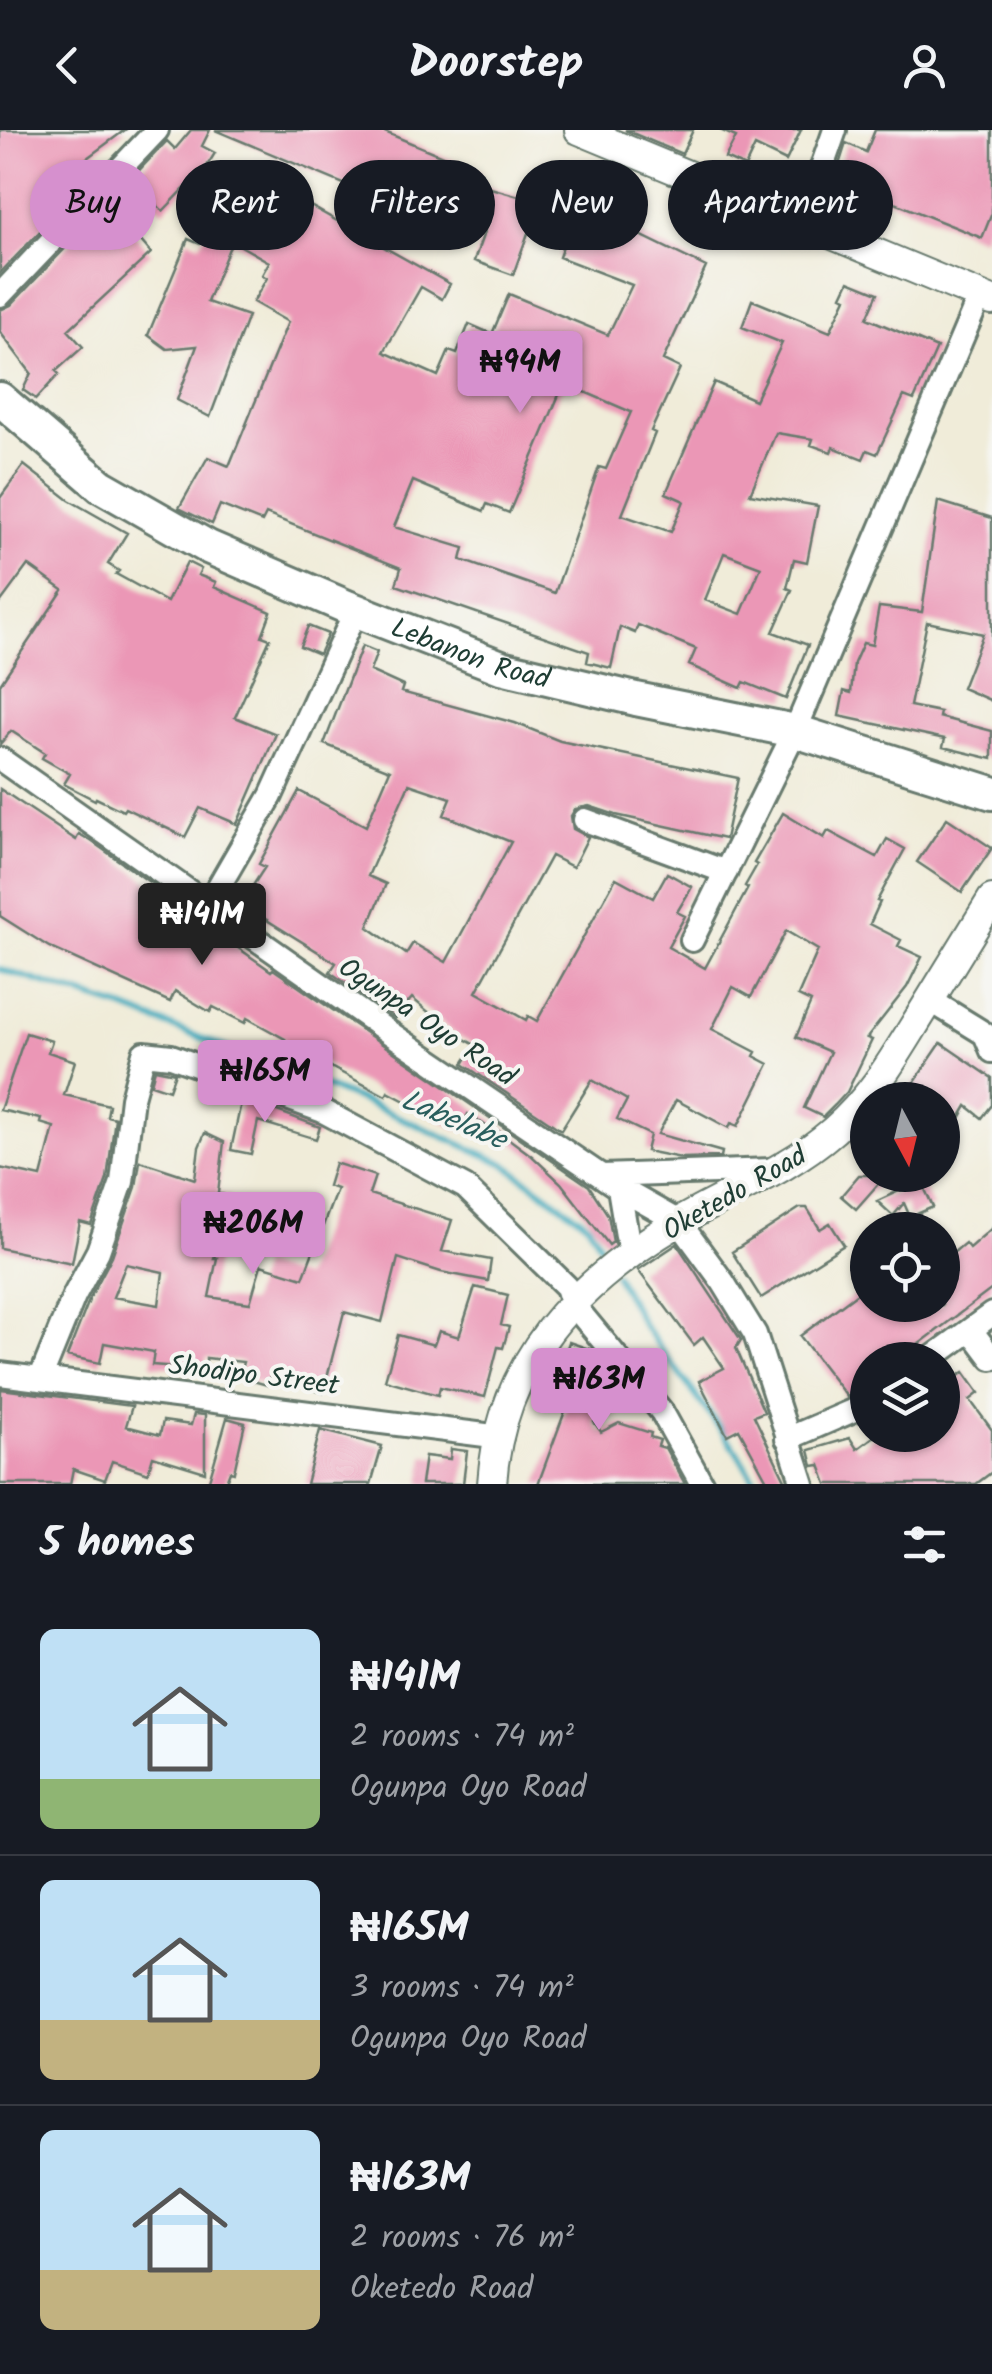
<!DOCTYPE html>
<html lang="en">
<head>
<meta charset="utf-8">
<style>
  body { margin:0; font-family:Kalam,sans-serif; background:#20242c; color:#f1f3f6; height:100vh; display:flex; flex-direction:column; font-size:38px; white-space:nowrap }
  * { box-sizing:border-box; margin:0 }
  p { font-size:32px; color:#9ea1a6 }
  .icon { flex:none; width:55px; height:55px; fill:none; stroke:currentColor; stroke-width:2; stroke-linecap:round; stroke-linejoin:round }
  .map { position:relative; height:1354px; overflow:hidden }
  .drawer { display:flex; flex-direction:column; background:#171b24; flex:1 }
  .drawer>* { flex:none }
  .banner { position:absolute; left:30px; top:30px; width:932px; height:90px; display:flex; gap:20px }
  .needle { width:65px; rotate:173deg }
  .tools { position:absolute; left:850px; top:952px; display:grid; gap:20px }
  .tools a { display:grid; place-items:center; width:110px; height:110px; border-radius:50%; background:#171b24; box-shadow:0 2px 8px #0004; font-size:50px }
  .price { position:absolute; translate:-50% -85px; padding:0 22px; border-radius:10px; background:#d690ce; color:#111; font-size:32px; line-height:65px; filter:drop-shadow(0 2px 5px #0008) }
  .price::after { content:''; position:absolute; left:50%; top:60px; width:30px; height:22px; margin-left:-15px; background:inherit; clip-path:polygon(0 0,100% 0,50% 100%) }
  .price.selected { background:#222; color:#fff }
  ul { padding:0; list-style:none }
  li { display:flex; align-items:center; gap:30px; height:250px; padding:0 40px }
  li+li { border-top:2px solid #363941 }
  li span { display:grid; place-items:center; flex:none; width:280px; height:200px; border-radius:15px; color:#555 }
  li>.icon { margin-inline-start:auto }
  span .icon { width:120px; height:120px; fill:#fffc; stroke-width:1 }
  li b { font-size:42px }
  h2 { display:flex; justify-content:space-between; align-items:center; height:120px; padding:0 40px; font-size:42px }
  .pill { padding:0 35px; border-radius:45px; background:#171b24; box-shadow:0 2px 8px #0004; font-size:35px; line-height:90px }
  .pill.selected { background:#d690ce; color:#111 }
  header { display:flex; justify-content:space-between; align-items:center; height:130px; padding:0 40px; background:#171b24; font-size:45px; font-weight:700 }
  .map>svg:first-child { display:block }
</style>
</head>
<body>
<header><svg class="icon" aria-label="back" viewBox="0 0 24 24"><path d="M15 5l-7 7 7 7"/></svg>Doorstep<svg class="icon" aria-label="person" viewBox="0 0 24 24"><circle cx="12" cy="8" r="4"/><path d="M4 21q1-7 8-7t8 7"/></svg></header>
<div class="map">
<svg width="992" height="1354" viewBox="0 0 992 1354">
  <rect width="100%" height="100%" fill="#f6f6f2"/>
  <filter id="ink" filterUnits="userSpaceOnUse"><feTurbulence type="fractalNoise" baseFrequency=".01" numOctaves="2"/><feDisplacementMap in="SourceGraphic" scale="20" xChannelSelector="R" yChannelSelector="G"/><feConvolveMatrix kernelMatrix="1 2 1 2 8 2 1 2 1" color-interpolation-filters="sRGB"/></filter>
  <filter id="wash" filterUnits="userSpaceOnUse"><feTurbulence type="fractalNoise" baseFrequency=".0048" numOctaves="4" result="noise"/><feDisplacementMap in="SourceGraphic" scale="40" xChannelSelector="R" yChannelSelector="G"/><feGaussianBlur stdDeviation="2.25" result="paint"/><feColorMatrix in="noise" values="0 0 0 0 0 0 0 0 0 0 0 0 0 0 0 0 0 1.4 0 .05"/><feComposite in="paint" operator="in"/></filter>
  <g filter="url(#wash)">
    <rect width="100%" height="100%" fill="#f0ecd9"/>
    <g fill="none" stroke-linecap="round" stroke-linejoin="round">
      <path stroke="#3facbe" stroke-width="6" d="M0,839L126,879L360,970L503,1033L589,1095L609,1133
        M615,1144L644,1196L731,1313L757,1354"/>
    </g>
    <g id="blocks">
      <path fill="#eb97b6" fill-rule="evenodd" d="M0,0H125L72,39L87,52L0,143Z
        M191,0H210L202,16L215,23L196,54L192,51L163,81L130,50L167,11L175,19Z
        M215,0H380L481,42L476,54L576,82L642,106L706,137L663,230L680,238L651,301L655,303L622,385L671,402L684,371L666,363L714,252L755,270L782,213L742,197L752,170L830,202L846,168L842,166L849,151L878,163L867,188L937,218L914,270L904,266L877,324L867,320L863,329L833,317L831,322L811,315L813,309L776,303L750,364L818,376L807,432L794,429L787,458L792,460L773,502L808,515L786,569L744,552L741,558L689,535L696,519L638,495L635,503L620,497L611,538L587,532L589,522L396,455L401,438L266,384L262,392L220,375L212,394L179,378L208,327L229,336L288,192L253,172L267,148L262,145L269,132L232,111L207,172L248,186L210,287L177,270L197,216L167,219L148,205L188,109L200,114L244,39L450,154L442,169L421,157L384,222L438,246L449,221L457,224L469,194L492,204L509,164L608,205L632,155L559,127L564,113L528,103L513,145L474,131L488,91L459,78L451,99ZM564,253L631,282L606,339L599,337L555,463L461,430L464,418L394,397L413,351L484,381L487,374L509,383ZM724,423L761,437L741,484L705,470Z
        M625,0H693L682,24Z
        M720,0H801L786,31L755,16L745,37L725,28L736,7Z
        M875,0H992V83L982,108L883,68L870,99L841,87L858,48L838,38L846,13L866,22Z
        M120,61L137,93L129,97L151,123L68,200L83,217L56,241L59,244L36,269L23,260L31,243L0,202V180L11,175Z
        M24,335L69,370L127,403L108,434L119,441L116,444L167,472L187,432L201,439L198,445L216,452L214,457L271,482L262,506L270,509L235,587L276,604L237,694L200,678L185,707L125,678L123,681L96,668L95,670L64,654L70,644L42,628L45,623L11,601L0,614V554L63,460L28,435L0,473V368Z
        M938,371L992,388V571L962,558L983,504L927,492L910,576L940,582L939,587L992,601V629L943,617L945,609L839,586L844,561L851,563L854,533L863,513L872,515L879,477L922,482Z
        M308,496L328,504L319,524L300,516Z
        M362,516L377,522L370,541L403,556L401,562L515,593L560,611L738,648L725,709L616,685L589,676L575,679L571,686L573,699L588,707L573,737L551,726L476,862L526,890L528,886L537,891L616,748L653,768L667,743L692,757L677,782L685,786L668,817L705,838L748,758L745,756L757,735L754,733L783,683L824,708L828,701L877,727L887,709L905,719L877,771L880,772L870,794L901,810L898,816L922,827L907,857L867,908L872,910L847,962L835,975L823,987L804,978L830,922L796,907L811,872L798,866L818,820L786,801L751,867L733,857L712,899L756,922L754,926L769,934L738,996L731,993L729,998L676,970L658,1004L722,1022L721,1027L681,1028L646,1021L650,1005L617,989L627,970L592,950L561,1000L463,934L475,915L452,902L412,868L395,888L330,842L336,833L241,774L265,737L259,734L299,661L366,696L390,640L324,614ZM409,654L451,668L444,685L511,712L446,832L413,813L406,824L368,797L386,754L368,746Z
        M0,659L76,710L79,704L91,711L155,756L151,762L190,791L222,811L224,808L271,841L273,839L589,1056L608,1085L613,1112L609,1115L561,1053L532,1026L493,997L491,999L468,984L459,1000L388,962L386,966L283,912L285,909L247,888L245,893L213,877L210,882L175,861L170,872L49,817L0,786Z
        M947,688L992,718L962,762L917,732Z
        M26,903L52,911L48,922L75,931L64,965L109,975L107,986L115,988L107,1049L91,1095L80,1092L72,1133L0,1118V1038L41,1047L54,997L40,993L41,989L0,980Z
        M941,913L992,948V975L982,988L967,976L942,1019V970H902Z
        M155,939L175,943L169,960L151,954Z
        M242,968L320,997L316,1009L258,991L251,1024L231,1020Z
        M205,1003L224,1012L218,1063L231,1067L214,1128H217L209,1167L250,1173L261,1135L303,1148L337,1059L328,1056L335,1033L375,1046L369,1064L452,1090L442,1121L491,1130L488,1151L441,1142L398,1128L382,1192L344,1182L323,1263L270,1246L267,1255L239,1247L243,1232L206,1228V1239L152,1235L154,1222L104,1213L100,1233L67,1226L90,1168L112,1126L136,1057L140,1031L195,1049L199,1017ZM126,1134L163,1142L159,1175L113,1167Z
        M859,1045H886L856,1079L841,1066Z
        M927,1048L922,1053L933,1077L910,1087L904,1073L893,1086L877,1071Z
        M800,1078H807L820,1099L830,1093L844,1115L761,1168L732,1122Z
        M992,1098V1159L898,1230H868V1253L847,1267L800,1206L868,1155V1175H942V1132L965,1113L969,1118Z
        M677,1114L741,1210L736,1218L764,1282L754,1286L787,1354H769L739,1299L727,1305L699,1251L724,1238L703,1207L694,1215L638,1140Z
        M475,1157L508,1165L501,1195L509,1197L503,1218L498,1217L485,1267L440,1257L438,1265L385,1250L398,1205L434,1215L439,1201L459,1207Z
        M569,1212L592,1220L594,1227L611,1244L607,1254L628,1265L594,1292L601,1302L619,1293L651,1303L650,1307L660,1310L658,1316L665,1318L685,1354H538L571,1265L546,1255L554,1232L561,1235Z
        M964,1242L979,1263L970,1270L992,1300V1342L976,1354H827L820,1335L813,1336L809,1320L850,1308L857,1319L876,1305H942V1258Z
        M1,1259L132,1276L126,1296L160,1305L163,1291L191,1295L194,1284L205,1285V1342L153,1326L148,1343L112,1331L105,1350L73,1339L70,1354H0Z
        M227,1288L245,1293L234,1342L230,1341L225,1354H208Z
        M320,1300L382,1316L371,1354H306Z
        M451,1319L467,1321L463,1354H421L425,1326L450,1329Z"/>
    </g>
  </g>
  <g filter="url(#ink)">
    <use href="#blocks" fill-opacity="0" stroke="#687a6e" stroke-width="2.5"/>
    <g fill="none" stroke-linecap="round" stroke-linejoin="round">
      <g stroke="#687a6e" stroke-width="28">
        <path id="minor" d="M802,94L835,0
          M0,165L157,0
          M0,629L393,905L619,1058L679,1092L723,1152L755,1204L803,1354
          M585,690L726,742
          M208,775L271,666L356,480
          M692,810L795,601L979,168
          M930,870L985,904L992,921
          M602,1046L772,1040
          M619,1058L630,1124
          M971,1200L992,1228
          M929,1230L992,1184
          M0,1244L501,1307
          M41,1247L74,1166L98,1121L122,1052L132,968L144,923L171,926L323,981L465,1057L567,1157L572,1173L662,1282L702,1354
          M787,1309L868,1274"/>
      </g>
      <g stroke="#687a6e" stroke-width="32">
        <path id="tertiary" d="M579,0L992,171
          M492,1354C500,1231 577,1153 677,1093C730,1062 787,1041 834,1000C872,967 894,928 920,886C944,847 968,808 992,769"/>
      </g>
      <g stroke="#687a6e" stroke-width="38">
        <g id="secondary">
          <path id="s1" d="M0,269L101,356L208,417L347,477L501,537L636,569L795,601L992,663"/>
        </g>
      </g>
      <use href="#minor" stroke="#fff" stroke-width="22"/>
      <use href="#tertiary" stroke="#fff" stroke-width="28"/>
      <use href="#secondary" stroke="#fff" stroke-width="32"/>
    </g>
  </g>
  <g text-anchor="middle" stroke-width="8" stroke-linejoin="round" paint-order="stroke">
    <g font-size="28" fill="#1f3d34" stroke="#f6f6f2">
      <text dy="10" stroke="none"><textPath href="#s1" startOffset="540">Lebanon Road</textPath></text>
      <text transform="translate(428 891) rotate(34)" y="10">Ogunpa Oyo Road</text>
      <text transform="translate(734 1062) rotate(-30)" y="10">Oketedo Road</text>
      <text transform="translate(254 1244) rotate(7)" y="10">Shodipo Street</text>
    </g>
    <g font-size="30" font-style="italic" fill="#295e5d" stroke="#f6f6f2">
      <text transform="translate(454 989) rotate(23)" y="10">Labelabe</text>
    </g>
  </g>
</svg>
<div class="tools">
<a><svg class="needle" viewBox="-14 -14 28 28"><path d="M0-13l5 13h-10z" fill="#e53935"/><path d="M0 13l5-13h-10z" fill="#9ea1a6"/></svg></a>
<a><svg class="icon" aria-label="locate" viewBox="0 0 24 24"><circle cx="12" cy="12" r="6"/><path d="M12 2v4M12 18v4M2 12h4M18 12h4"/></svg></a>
<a><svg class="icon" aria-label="layers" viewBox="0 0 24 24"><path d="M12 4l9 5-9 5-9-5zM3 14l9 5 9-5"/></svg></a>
</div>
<b class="price" style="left:520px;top:286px">₦94M</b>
<b class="price selected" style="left:202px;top:838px">₦141M</b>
<b class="price" style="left:265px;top:995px">₦165M</b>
<b class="price" style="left:253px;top:1147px">₦206M</b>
<b class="price" style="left:599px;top:1303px">₦163M</b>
<div class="banner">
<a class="pill selected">Buy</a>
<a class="pill">Rent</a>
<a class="pill">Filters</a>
<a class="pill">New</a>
<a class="pill">Apartment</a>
</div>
</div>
<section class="drawer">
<h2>5 homes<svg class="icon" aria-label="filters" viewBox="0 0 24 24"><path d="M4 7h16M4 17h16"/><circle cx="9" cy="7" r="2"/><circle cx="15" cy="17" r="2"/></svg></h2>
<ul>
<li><span style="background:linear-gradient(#bfe0f5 75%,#8fb573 0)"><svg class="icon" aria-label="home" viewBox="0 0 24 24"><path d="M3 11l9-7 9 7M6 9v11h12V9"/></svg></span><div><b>₦141M</b><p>2 rooms · 74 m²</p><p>Ogunpa Oyo Road</p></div></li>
<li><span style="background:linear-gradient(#bfe0f5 70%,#c2b280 0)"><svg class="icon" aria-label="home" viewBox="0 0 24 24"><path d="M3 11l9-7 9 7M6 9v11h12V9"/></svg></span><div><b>₦165M</b><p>3 rooms · 74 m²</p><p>Ogunpa Oyo Road</p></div></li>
<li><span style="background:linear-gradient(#bfe0f5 70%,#c2b280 0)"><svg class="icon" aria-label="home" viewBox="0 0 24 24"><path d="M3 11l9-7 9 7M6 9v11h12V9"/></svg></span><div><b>₦163M</b><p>2 rooms · 76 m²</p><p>Oketedo Road</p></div></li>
</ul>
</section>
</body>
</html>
